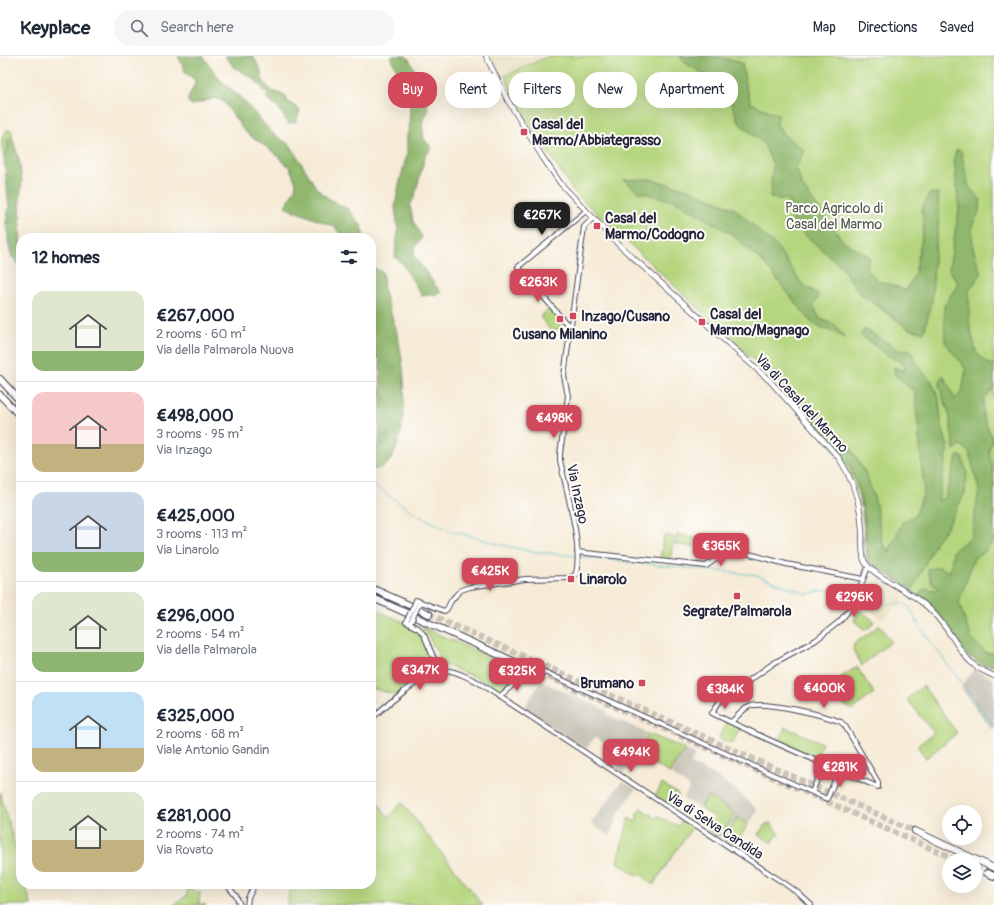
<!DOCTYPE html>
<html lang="en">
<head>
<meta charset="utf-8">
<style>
  body { margin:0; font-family:Pangolin,sans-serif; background:#f6f6f7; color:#1f2937; height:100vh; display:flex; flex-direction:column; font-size:15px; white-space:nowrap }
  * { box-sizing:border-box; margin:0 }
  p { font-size:13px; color:#747a83 }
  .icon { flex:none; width:22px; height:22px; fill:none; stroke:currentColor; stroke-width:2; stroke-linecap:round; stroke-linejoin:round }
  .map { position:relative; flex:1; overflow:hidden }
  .drawer { position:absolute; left:16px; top:177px; width:360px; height:656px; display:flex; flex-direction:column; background:#fff; border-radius:16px; box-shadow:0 4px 16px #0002 }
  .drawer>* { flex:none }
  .guide { position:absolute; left:388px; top:16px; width:380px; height:36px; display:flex; gap:8px }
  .fabs { position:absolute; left:942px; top:749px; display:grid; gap:8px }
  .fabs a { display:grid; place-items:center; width:40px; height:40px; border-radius:50%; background:#fff; box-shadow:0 4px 16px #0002; font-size:20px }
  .price { position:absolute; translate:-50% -34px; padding:0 9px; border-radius:8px; background:#d1495b; color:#fff; font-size:13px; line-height:26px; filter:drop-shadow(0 1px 2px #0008) }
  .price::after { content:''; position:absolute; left:50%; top:24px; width:12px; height:9px; margin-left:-6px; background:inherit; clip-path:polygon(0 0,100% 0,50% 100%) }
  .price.on { background:#222; color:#fff }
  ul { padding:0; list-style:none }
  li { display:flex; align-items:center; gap:12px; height:100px; padding:0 16px }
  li+li { border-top:1px solid #e0e1e3 }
  li span { display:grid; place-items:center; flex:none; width:112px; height:80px; border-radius:12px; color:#555 }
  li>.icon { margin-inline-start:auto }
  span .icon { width:48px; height:48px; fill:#fffc; stroke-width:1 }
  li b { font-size:17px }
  h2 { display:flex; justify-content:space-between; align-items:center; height:48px; padding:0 16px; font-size:17px }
  .chip { padding:0 14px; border-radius:16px; background:#fff; box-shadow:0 4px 16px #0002; font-size:14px; line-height:36px }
  .chip.on { background:#d1495b; color:#fff }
  header { display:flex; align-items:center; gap:24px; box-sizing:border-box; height:56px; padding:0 20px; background:#fff; border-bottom:1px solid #e0e1e3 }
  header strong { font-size:19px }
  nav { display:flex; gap:22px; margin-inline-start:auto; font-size:14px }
  .search { width:280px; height:36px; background:#f6f6f7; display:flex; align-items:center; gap:10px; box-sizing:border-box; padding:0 14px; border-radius:16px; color:#747a83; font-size:15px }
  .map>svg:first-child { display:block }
</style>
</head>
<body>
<header>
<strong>Keyplace</strong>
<div class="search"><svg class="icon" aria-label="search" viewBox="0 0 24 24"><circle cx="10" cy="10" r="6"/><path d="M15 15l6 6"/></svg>Search here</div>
<nav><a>Map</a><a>Directions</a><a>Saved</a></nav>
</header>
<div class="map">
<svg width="994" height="849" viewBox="0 0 994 849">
  <rect width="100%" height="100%" fill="#fdfcf7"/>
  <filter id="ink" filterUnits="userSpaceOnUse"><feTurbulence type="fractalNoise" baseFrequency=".025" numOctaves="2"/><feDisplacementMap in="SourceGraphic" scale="8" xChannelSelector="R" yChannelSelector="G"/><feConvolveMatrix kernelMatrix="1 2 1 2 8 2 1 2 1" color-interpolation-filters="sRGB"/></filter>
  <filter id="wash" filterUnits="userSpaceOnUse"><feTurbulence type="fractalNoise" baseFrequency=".012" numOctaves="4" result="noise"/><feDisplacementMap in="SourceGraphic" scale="16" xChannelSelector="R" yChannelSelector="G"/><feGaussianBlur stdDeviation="0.9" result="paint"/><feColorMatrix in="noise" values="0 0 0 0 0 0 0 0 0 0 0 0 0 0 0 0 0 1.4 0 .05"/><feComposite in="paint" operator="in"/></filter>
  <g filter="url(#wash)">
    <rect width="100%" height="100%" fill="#f6ebd7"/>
    <path fill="#e6daba" d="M490,0H549L505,20L498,21Z
      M869,516L905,537L900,549L881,563L858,544Z"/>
    <path fill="#c8c4b8" d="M974,613L994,623V672L992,674L961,632Z
      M541,625L608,655L606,658L649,678L623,719L616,714L618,713L621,698L595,681L587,692L585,691L584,693L523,653Z
      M685,693L695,698L691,708L715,719L737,735L758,754L748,769L738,761L724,782L720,780L735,758L708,741L700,752L683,743L690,731L669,717Z
      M622,725L636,733L618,757L610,780L591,767Z"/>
    <path fill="#b5d67e" stroke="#6c7c5c" d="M549,0H994V609L932,548L867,505L862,453L851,418L803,350L574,136L515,46L505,20Z
      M7,74L12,75V81L7,84L8,92L4,100C1,88 0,84 7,74Z
      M550,252L561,265L560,272L552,276L540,261Z
      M677,478L695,482L693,491L675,488Z
      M664,479L674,481L670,504L660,503Z
      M371,552C384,558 410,567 419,576C427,584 433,603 437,613L427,618L396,641L393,638L371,632Z
      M860,554L874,565L872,569L865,574L854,565Z
      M880,569L891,586L876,597L862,610L853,594L854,588Z
      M422,571L523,616L499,635L477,622L443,608L430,583Z
      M857,611L874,637L852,654L844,649L841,621Z
      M923,630L957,677L926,702L917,690L934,677L907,643Z
      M726,666L740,672L732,688L719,682Z
      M785,671L822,687L816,702L779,686Z
      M649,678L685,693L669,717L641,700L640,693Z
      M662,728L678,738L679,739L672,750L655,740Z
      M0,736L21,812V828H25L31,849H0Z
      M371,738L389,762L401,746L483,849H288V839L295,828H371Z
      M708,740L735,758L720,780H717L707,774L715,761L700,752Z
      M641,752L655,762L657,760L678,770L683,763L693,770L653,829L643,820L633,817L617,806L629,762L635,766L638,762L636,760Z
      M738,761L748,769L733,791L728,788L724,782Z
      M770,767L779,777L772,787L758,778L766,768H767Z
      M190,828H193L194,836L198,837L200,836L199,848L206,849H174L186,840Z"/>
    <path fill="#90b76d" stroke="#596c54" d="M178,0H203L220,24L239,40L272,77L291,90L317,133L329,143L348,153L361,169L364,182H341L339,176L333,169H330L287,152L285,150L295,133L296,127L290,112L272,95L245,76L223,45L215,42L192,49L188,46C188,38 195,32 195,24L186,17Z
      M225,0H253L261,15L262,23L271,35L285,39L288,46L300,54L296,66L288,68L280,54L266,42L268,39L254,23L234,11Z
      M391,0H406L409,3L426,36L428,55L422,68L424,83L432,92L425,100L415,139L410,150L413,165L422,181L415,191L414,200L441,237L422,240L402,207L395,201L398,175L395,151L399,129L407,98V80L409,72L410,50L400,19L390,1Z
      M680,0H712L742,7L746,32L751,47L778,59L777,68L783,78L804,95L796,111L802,130L843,185L870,201L866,213L878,225L906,234L915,218L924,170L922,154L929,138L938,137L939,164L934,203L932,245L924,276L909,273L858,236L842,211L805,179L790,161L788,144L770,142L773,109L764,88L739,67L728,39L708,21L684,6Z
      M12,81L19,104L22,125L20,140L21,211L12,201L9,190L6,167L9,152L4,100L8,92L7,84Z
      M957,93L961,96L969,131L981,144L978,159L972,169L973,192L981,218L969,234V266L976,296L986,307L994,309V332L984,343L983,360L993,384L989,393L994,425V482L986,495L974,502L959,547L971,582L986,597H994V610L982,609L967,599L933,554L918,540L924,533L940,534L931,526L928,513L939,511L950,516L953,495L971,481L979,434L969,396L961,389L954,394L949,357L939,330L943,319L955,343L962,336L966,313L945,286L944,250L958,228L949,213L959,153L954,101Z
      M649,123L688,133L735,153L778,192L801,227L819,239L813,250L820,263L834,268L845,282L812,267L765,208L730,177L676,145L639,136L624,124Z
      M371,210L383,217C383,223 383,229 384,235C387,248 393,261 396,274C405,308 409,355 397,389C392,404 388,412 371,414V394L379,388L380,374L379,369L381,348L380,303L376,301L371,283Z
      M865,273L900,295L911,294L917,310L931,324L939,343L941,366L948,392L938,445L945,441L958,399L962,401L967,416L965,437L947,471L936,485L913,533L871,508L868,500C864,472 864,440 852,415C843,396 828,381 814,365L816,360L845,383L865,416L875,444L882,485L889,496L902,467L916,458L924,436L915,336L895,319L894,311L904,315L906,310L883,296L861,279Z"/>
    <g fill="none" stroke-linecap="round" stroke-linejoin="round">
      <path stroke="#52bfcb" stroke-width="1" d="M13,127L12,190L14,199L21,207
        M371,428L421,461L449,474L497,488L529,495L576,500
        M580,501L756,519L807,538L825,534L855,539
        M858,539L888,548L903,547L909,551L921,573L994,670"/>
    </g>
  </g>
  <g filter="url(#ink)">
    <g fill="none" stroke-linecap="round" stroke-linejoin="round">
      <path stroke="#ccc3b8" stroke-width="6" stroke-dasharray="6 3" stroke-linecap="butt" d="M429,558L915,775
        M515,606L957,804
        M975,812L987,817"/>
      <g stroke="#424052" stroke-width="6">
        <path id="tertiary" d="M570,270L565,266L518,211L586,155
          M577,496L706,510L728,495L735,494L786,508L863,523
          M415,547L416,544L444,555L447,553L451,545L456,539L461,534L470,531L525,523L570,522L576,518C583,489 566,434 560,404V398L568,340L564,320L584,171L593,162
          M407,564L406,566L419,573L424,579L439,615
          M499,641L528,616L538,613L827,743L839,715
          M371,663C385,650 426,615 444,614C455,614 466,621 476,625L784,827L798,837L811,849
          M731,666C737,661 743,653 750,650C766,645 824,659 841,666L845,670L878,726V731C822,707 766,684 712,657L720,645L774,607L816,584L840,565L853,549L868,511
          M812,736L824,708
          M226,828L236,840L240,849
          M247,849L248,842L255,828"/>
      </g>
      <g stroke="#424052" stroke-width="6">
        <path id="secondary" d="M486,0L507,43L543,102L561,128L620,190L770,325L839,402C853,424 861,448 862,474C863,483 861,495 864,504C868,517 908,535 920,545C933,554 944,569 952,581C959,591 964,601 973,608C979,614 987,616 994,620"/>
      </g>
      <g stroke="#424052" stroke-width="8">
        <path id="motorway" d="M0,323L21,346
          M0,339L21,361
          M371,532L429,558
          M371,541L515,606
          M915,775L994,812
          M987,817L994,820"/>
      </g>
      <use href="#tertiary" stroke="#fff" stroke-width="4"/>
      <use href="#secondary" stroke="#fff" stroke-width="4.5"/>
      <use href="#motorway" stroke="#fff" stroke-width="6"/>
      <g stroke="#424052" stroke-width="6" stroke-linecap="butt">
        <path id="tertiary-bridge" d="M407,564L415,547
          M411,566L419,548"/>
      </g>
      <use href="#tertiary-bridge" stroke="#fff" stroke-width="4"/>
    </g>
  </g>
  <g fill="#d1495b" stroke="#fdfcf7" stroke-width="1.5">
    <rect x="520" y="72" width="8" height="8" rx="2"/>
    <rect x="593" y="166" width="8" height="8" rx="2"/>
    <rect x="569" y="256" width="8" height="8" rx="2"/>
    <rect x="556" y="259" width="8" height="8" rx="2"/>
    <rect x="698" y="262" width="8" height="8" rx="2"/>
    <rect x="567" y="519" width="8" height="8" rx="2"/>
    <rect x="733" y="536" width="8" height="8" rx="2"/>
    <rect x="638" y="623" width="8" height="8" rx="2"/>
  </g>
  <g text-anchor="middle" stroke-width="4" stroke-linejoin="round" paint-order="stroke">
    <g font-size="14" font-weight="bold" fill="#22223b" stroke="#fdfcf7" text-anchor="start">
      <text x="532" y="73">Casal del<tspan x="532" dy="16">Marmo/Abbiategrasso</tspan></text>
      <text x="605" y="167">Casal del<tspan x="605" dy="16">Marmo/Codogno</tspan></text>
      <text x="710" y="263">Casal del<tspan x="710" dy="16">Marmo/Magnago</tspan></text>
      <text x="581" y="265">Inzago/Cusano</text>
      <text x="560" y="283" text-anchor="middle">Cusano Milanino</text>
      <text x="579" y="528">Linarolo</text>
      <text x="737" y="560" text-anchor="middle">Segrate/Palmarola</text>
      <text x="634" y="632" text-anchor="end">Brumano</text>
    </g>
    <g font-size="14" fill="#4e584f" stroke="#fdfcf7">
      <text x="834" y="157">Parco Agricolo di<tspan x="834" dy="16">Casal del Marmo</tspan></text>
    </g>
    <g font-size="14" fill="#22223b" stroke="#fdfcf7">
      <text transform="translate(802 347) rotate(47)" y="5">Via di Casal del Marmo</text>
      <text transform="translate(578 438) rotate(78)" y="5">Via Inzago</text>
      <text transform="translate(715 769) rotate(33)" y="5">Via di Selva Candida</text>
    </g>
  </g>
</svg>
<div class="fabs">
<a><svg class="icon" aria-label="locate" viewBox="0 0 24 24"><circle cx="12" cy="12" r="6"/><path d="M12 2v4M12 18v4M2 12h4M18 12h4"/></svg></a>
<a><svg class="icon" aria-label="layers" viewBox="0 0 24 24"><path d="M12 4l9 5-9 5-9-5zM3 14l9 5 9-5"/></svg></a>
</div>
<b class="price on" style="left:542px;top:180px">€267K</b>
<b class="price" style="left:538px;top:247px">€263K</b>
<b class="price" style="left:554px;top:383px">€498K</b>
<b class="price" style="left:721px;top:511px">€365K</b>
<b class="price" style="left:490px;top:536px">€425K</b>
<b class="price" style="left:854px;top:562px">€296K</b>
<b class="price" style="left:420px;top:635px">€347K</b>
<b class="price" style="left:517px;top:636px">€325K</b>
<b class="price" style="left:824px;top:653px">€400K</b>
<b class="price" style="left:725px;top:654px">€384K</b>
<b class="price" style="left:631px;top:717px">€494K</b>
<b class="price" style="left:840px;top:732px">€281K</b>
<div class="guide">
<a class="chip on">Buy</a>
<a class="chip">Rent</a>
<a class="chip">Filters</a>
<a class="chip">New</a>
<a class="chip">Apartment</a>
</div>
<section class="drawer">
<h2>12 homes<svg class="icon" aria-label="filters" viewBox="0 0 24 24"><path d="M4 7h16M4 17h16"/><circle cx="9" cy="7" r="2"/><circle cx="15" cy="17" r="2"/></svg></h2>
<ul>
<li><span style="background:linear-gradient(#dfe7d0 75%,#8fb573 0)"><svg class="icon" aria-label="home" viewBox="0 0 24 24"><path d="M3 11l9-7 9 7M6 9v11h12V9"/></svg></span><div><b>€267,000</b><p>2 rooms · 60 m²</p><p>Via della Palmarola Nuova</p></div></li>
<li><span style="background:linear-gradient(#f6c9c9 65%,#c2b280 0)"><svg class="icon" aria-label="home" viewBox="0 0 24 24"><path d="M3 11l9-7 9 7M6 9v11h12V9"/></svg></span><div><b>€498,000</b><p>3 rooms · 95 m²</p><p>Via Inzago</p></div></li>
<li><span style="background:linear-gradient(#c9d6e8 75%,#8fb573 0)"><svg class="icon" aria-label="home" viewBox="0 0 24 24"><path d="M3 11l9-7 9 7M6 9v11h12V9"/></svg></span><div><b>€425,000</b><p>3 rooms · 113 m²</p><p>Via Linarolo</p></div></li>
<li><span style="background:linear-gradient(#dfe7d0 75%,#8fb573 0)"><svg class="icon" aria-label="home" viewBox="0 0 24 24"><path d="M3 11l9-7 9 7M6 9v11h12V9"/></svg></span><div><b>€296,000</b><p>2 rooms · 54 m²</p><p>Via della Palmarola</p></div></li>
<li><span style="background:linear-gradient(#bfe0f5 70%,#c2b280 0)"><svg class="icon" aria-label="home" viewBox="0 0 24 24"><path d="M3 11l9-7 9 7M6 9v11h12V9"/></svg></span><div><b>€325,000</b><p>2 rooms · 68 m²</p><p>Viale Antonio Gandin</p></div></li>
<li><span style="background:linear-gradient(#dfe7d0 60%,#c2b280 0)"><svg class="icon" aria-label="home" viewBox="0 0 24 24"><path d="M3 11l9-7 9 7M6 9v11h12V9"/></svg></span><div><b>€281,000</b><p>2 rooms · 74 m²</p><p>Via Rovato</p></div></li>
</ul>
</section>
</div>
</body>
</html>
